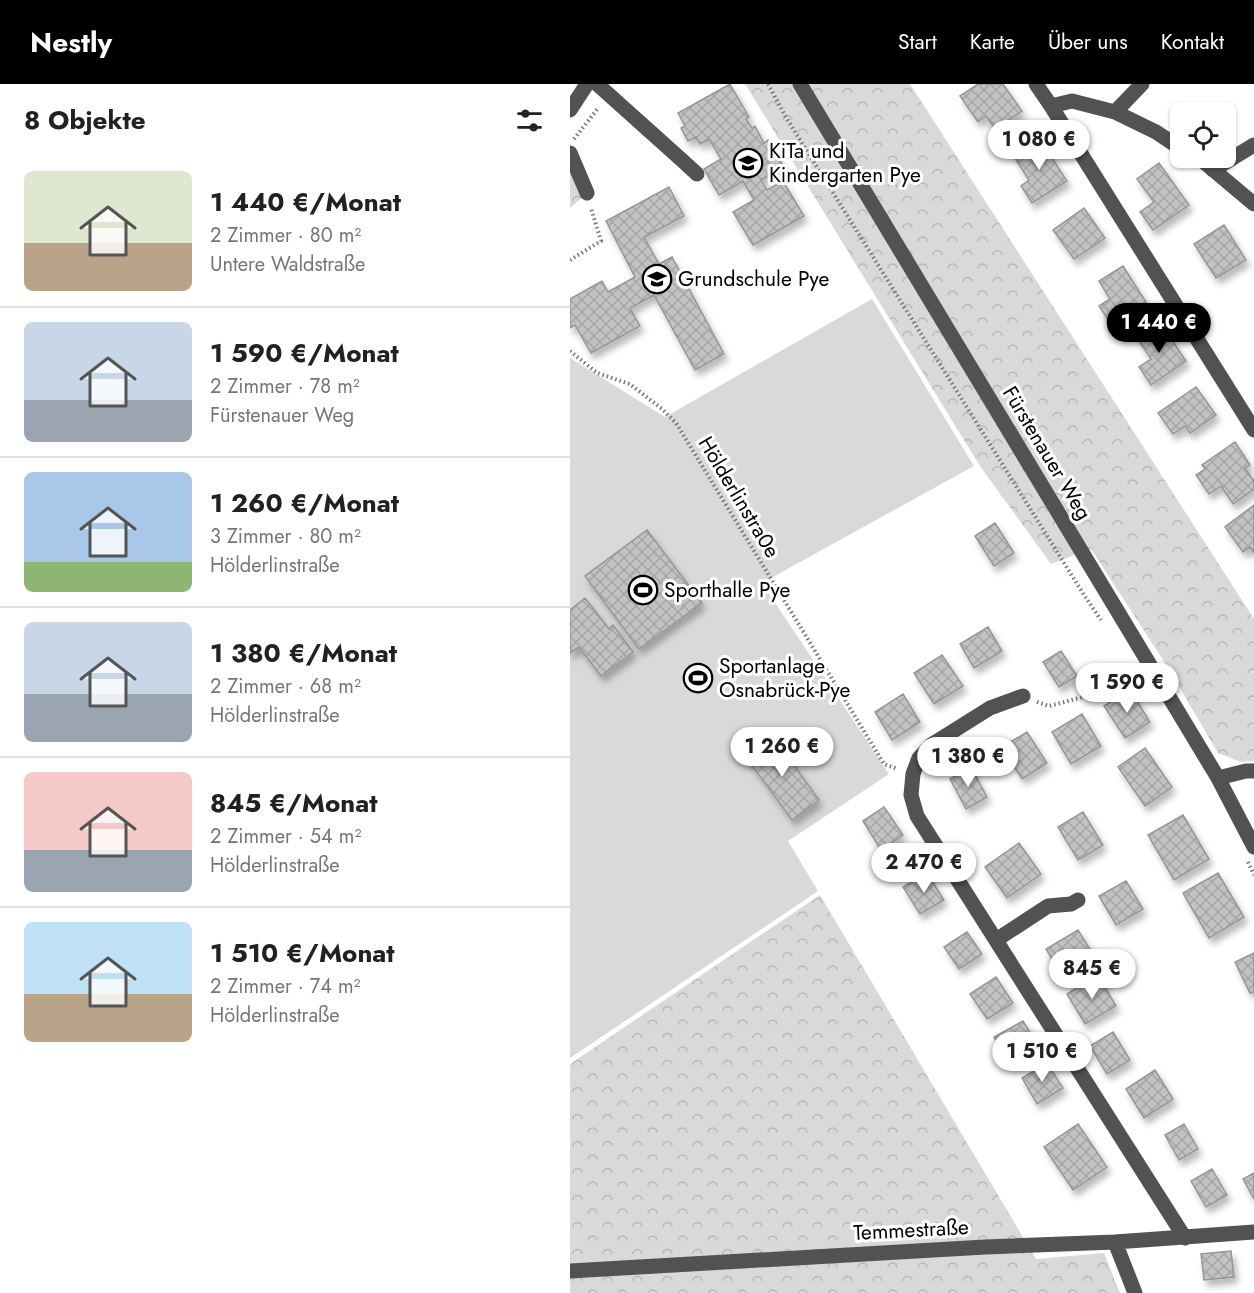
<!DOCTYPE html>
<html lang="de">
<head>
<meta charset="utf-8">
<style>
  body { margin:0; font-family:Jost,sans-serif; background:#f2f2f2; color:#202124; height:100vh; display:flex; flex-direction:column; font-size:22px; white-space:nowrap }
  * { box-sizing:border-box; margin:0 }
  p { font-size:20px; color:#757577 }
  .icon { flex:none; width:33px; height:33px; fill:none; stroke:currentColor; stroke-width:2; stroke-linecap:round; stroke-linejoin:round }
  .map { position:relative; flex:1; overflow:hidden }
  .drawer { display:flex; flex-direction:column; background:#fff; width:570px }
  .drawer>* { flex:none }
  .controls { position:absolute; left:600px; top:18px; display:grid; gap:12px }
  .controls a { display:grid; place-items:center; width:66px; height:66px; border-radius:9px; background:#fff; box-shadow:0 2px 4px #0004; font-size:30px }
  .price { position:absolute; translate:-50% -51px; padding:0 14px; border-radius:21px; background:#fff; color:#222; font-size:20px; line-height:39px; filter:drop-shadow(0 2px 3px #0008) }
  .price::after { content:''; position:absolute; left:50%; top:36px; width:18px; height:14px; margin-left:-9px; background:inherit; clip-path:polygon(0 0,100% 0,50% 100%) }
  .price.current { background:#000; color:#fff }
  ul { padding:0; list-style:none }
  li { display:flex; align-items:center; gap:18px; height:150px; padding:0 24px }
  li+li { border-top:2px solid #e0e0e0 }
  li span { display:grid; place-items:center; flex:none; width:168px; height:120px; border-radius:9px; color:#555 }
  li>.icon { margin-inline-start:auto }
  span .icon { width:72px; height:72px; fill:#fffc; stroke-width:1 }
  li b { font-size:26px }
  h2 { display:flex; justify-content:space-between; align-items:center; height:72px; padding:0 24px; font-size:26px }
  header { display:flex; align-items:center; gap:36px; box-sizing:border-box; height:84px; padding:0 30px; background:#000; color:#fff }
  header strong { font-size:28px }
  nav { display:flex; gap:33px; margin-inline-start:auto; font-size:21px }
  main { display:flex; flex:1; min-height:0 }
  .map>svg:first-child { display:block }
</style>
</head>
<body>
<header>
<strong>Nestly</strong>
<nav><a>Start</a><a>Karte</a><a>Über uns</a><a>Kontakt</a></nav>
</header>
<main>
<section class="drawer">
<h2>8 Objekte<svg class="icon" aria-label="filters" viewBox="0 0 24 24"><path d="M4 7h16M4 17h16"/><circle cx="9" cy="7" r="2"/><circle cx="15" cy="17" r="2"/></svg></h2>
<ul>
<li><span style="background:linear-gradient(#dfe7d0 60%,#b9a48a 0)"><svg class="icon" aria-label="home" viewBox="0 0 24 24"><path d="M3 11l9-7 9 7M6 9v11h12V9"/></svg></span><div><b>1 440 €/Monat</b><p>2 Zimmer · 80 m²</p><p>Untere Waldstraße</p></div></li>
<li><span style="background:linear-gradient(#c9d6e8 65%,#9aa5b1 0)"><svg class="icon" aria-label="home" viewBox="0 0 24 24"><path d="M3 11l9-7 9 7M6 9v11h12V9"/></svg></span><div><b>1 590 €/Monat</b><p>2 Zimmer · 78 m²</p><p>Fürstenauer Weg</p></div></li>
<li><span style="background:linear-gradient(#a9c7e8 75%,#8fb573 0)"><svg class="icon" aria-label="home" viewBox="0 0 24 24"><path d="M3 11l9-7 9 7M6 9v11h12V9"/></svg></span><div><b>1 260 €/Monat</b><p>3 Zimmer · 80 m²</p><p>Hölderlinstraße</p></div></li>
<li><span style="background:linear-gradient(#c9d6e8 60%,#9aa5b1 0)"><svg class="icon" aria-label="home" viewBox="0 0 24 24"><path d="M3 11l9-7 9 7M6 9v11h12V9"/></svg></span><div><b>1 380 €/Monat</b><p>2 Zimmer · 68 m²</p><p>Hölderlinstraße</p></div></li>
<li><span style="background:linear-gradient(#f6c9c9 65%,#9aa5b1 0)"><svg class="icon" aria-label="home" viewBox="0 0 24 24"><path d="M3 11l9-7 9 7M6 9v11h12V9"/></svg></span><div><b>845 €/Monat</b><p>2 Zimmer · 54 m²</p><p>Hölderlinstraße</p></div></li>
<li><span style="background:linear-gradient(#bfe0f5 60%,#b9a48a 0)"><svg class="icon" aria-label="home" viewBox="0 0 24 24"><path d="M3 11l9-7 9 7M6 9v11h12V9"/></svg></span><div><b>1 510 €/Monat</b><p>2 Zimmer · 74 m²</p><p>Hölderlinstraße</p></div></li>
</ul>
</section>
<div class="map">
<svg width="684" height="1209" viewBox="0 0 684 1209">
  <defs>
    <pattern id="forest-crowns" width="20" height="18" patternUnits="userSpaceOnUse" patternTransform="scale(1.5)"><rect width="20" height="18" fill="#d9d9d9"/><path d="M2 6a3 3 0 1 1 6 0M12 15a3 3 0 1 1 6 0" fill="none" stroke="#b8b8b8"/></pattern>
    <pattern id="building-cross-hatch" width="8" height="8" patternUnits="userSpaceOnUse" patternTransform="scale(1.5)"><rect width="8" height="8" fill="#c2c2c2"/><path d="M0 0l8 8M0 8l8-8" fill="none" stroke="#a5a5a5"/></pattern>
    <filter id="shadow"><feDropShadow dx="3.5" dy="6" stdDeviation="3" flood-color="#0004"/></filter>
  </defs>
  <rect width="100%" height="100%" fill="#fff"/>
  <path fill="#d9d9d9" d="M302,215L404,382L192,499L319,690L218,757L248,807L0,974V274L95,333Z"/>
  <path fill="url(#forest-crowns)" d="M175,0H340L684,535V677L671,678L648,669L597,582L521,465L481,480L410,382Z
    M0,69L17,109L0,124Z
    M250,811L466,1175L534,1169L550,1209H0V980Z"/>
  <path fill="url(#building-cross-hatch)" stroke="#969696" stroke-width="1.5" filter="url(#shadow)" d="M160,0L179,33L176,35L182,44L185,42L194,59L198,56L214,83L191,96L197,106L213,97L234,132L183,161L163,128L184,116L173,97L149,111L134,85L151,75L139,55L130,60L126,53L118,57L111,44L115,42L108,29Z
    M408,0H433L452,27L425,45L416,32L408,38L390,12Z
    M469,54L497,97L462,119L451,102L459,96L443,71Z
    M589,79L619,121L583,146L570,128L584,118L567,95Z
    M99,103L114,132L74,153L89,180L102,173L154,270L125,286L84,211L60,224L70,242L21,269L5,241L0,244V215L32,197L38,208L65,193L36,137Z
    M514,124L535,154L504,175L483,146Z
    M654,141L676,176L646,194L624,160Z
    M553,182L576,218L541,240L529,222L540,215L529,197Z
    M590,238L616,277L581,301L569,283L581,275L567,254Z
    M626,303L646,331L620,349L615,342L603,350L588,329Z
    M665,358L680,381L675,384L684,397V405L663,420L651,402L639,410L626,391L635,385L632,381Z
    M684,421V469L680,463L673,468L655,443Z
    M425,439L444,469L424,482L405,452Z
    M77,446L132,519L69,565L15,492Z
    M15,514L39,545L43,541L63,568L31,592L9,563L0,569V526Z
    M418,543L432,567L404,584L390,560Z
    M491,567L507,592L489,603L473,578Z
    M372,571L393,602L364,620L344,589Z
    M560,606L580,638L555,654L534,622Z
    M333,610L350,638L322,656L305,628Z
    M512,630L531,662L501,680L482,648Z
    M457,648L477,679L452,695L432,663Z
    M203,652L249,716L222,736L175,672Z
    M575,664L602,703L575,722L548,683Z
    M401,683L417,713L396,725L380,695Z
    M314,723L333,751L311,766L293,737Z
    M513,728L533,761L508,776L488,743Z
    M613,731L639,775L604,796L578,751Z
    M449,759L471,790L437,814L415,783Z
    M357,789L374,816L350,830L333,803Z
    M648,789L674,833L639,854L613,809Z
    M556,797L573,825L546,841L529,812Z
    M508,846L523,870L490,889L476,865Z
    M397,848L412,870L389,885L374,863Z
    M684,869V908L680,909L665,878Z
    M528,891L546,922L515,940L497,910Z
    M426,893L443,919L417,935L400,910Z
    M453,937L469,963L440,980L424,953Z
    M543,948L560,976L537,990L520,962Z
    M477,979L493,1004L467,1020L452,994Z
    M585,986L603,1015L574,1034L556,1005Z
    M508,1040L537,1083L503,1106L474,1063Z
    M614,1040L628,1065L609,1076L595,1051Z
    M642,1085L657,1111L636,1123L621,1097Z
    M684,1089V1115L673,1095Z
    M661,1167L664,1193L634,1196L631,1170Z"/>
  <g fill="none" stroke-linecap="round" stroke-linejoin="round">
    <path stroke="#747474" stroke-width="4" stroke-dasharray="1.5 3" stroke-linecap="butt" d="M198,0L217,35L514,511L531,536
      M4,55L29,23
      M0,176L31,157L21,124
      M0,267L27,289L60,300L92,325L106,339L314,680L328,685
      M467,618L479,622L547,604L568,594
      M678,778L684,791"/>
    <path stroke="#525252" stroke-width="15" d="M27,0L114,78L127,90
      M230,0L648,694L684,763
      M466,0L481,22L684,346
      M481,22L502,17L545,28L586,48L610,64
      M0,26L17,0
      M545,28L572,0
      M0,69L17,109
      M626,74L634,78L684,120
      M643,86L684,61
      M453,612L420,624L361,661L349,674L343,690L341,711L347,732L615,1154
      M648,694L676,687H684
      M426,856L478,822L501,820L508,816
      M545,1158L565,1209
      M0,1187L415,1163L545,1158L684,1148"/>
  </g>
  <defs>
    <g id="school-ring" transform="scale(1.5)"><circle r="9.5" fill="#fff" stroke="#000" stroke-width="1.5"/><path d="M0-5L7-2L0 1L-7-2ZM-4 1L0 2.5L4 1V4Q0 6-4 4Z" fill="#000"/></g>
    <g id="stadium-ring" transform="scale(1.5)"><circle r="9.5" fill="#fff" stroke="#000" stroke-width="1.5"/><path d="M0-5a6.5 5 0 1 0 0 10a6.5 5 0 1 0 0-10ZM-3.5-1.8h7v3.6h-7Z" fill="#000"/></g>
  </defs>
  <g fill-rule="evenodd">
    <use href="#school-ring" x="178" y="79"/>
    <use href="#school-ring" x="87" y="195"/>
    <use href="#stadium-ring" x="73" y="506"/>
    <use href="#stadium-ring" x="128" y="594"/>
  </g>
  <g text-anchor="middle" stroke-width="6" stroke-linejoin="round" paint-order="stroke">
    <g font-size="21" fill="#000" stroke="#fff" text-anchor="start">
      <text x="199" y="74">KiTa und<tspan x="199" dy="24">Kindergarten Pye</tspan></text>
      <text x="108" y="202">Grundschule Pye</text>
      <text x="94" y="513">Sporthalle Pye</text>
      <text x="149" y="589">Sportanlage<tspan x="149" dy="24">Osnabrück-Pye</tspan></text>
    </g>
    <g font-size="21" fill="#000" stroke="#fff">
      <text transform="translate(477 369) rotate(59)" y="7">Fürstenauer Weg</text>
      <text transform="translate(169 413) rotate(59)" y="7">Hölderlinstra0e</text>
      <text transform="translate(341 1146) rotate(-3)" y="7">Temmestraße</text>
    </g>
  </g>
</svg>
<div class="controls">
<a><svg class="icon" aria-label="locate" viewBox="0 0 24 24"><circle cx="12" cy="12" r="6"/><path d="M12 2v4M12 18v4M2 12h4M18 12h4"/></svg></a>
</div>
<b class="price" style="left:469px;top:87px">1 080 €</b>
<b class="price current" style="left:589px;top:270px">1 440 €</b>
<b class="price" style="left:557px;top:630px">1 590 €</b>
<b class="price" style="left:212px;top:694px">1 260 €</b>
<b class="price" style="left:398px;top:704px">1 380 €</b>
<b class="price" style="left:354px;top:810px">2 470 €</b>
<b class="price" style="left:522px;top:916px">845 €</b>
<b class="price" style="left:472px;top:999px">1 510 €</b>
</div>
</main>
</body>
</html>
